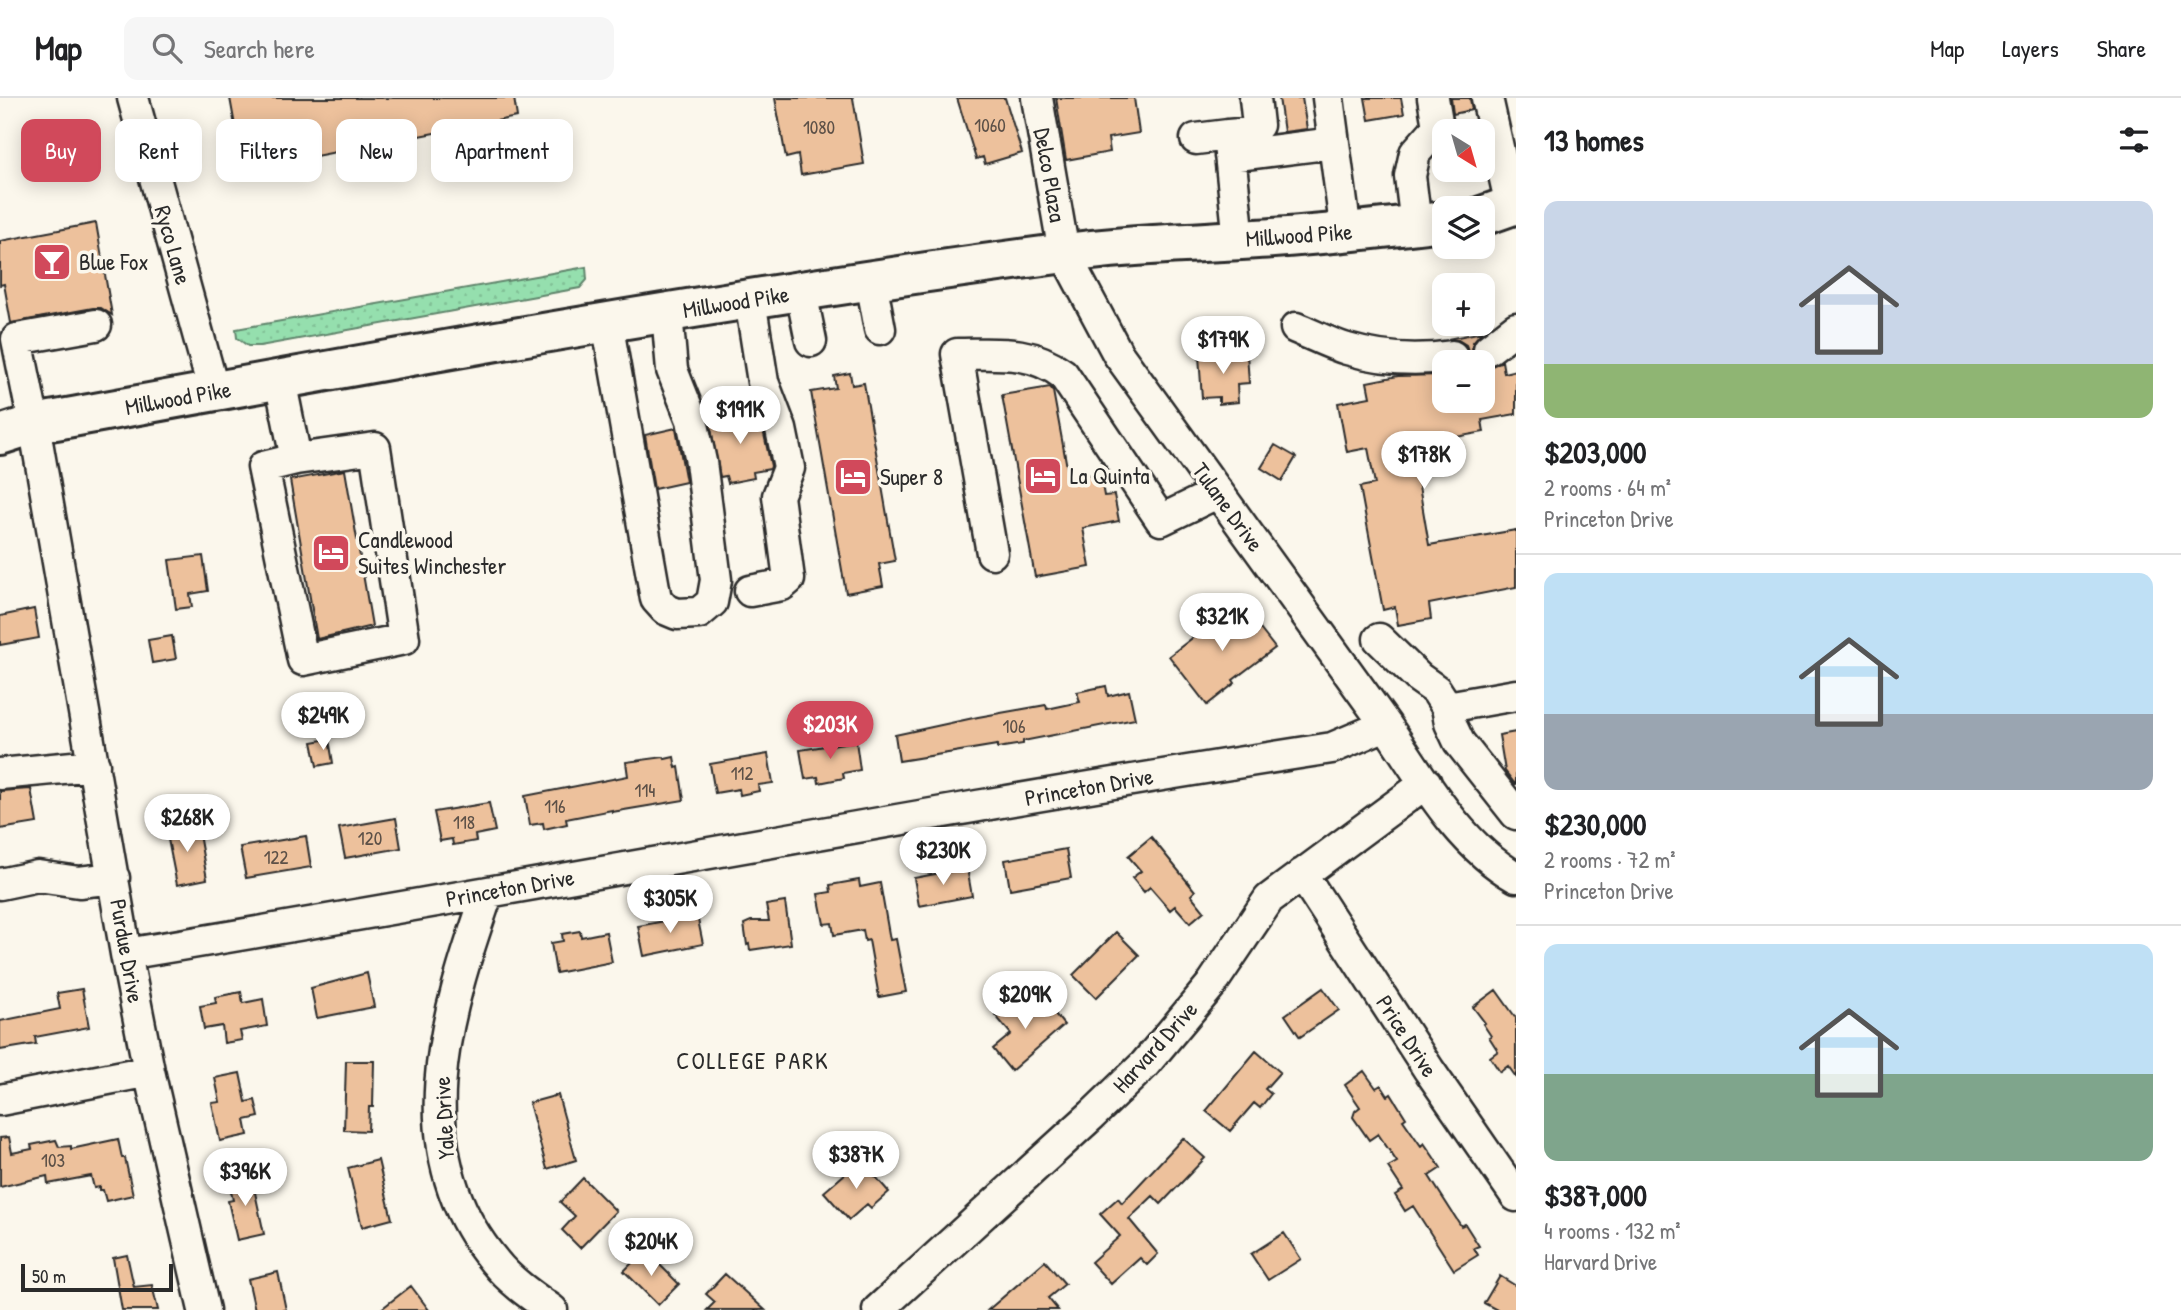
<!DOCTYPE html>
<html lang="en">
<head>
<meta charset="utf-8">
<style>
  body { margin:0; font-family:"Patrick Hand",sans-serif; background:#f6f6f6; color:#202124; height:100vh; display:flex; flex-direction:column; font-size:26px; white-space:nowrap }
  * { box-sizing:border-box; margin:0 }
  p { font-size:23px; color:#757577 }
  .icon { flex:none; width:38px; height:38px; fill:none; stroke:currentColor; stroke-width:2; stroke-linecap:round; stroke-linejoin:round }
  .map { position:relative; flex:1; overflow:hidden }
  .panel { display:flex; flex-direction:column; background:#fff; width:665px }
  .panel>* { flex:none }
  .hud { position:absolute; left:21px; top:21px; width:665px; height:63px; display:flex; gap:14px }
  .needle { width:46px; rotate:143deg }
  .tools { position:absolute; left:1432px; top:21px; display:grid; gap:14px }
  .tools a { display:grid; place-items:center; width:63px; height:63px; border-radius:14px; background:#fff; box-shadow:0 4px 18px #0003; font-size:35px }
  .scale { position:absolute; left:21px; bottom:18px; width:152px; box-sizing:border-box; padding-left:7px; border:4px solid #2b2b2b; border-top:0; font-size:19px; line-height:24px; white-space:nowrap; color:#2b2b2b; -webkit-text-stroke:5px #fbf7ec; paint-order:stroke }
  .price { position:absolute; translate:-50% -60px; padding:0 16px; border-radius:24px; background:#fff; color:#222; font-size:23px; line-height:46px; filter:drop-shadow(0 2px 4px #0008) }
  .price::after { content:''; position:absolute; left:50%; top:42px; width:21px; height:16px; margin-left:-10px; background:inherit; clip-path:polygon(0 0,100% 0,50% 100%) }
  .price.active { background:#d1495b; color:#fff }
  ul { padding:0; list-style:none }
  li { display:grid; align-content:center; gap:14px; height:371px; padding:0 28px }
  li+li { border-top:2px solid #e0e0e0 }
  li span { display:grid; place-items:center; height:217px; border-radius:14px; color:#555 }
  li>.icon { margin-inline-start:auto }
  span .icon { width:126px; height:126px; fill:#fffc; stroke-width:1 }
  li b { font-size:30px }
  h2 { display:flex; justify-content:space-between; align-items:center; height:84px; padding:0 28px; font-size:30px }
  .chip { padding:0 24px; border-radius:14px; background:#fff; box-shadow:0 4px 18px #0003; font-size:24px; line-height:63px }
  .chip.active { background:#d1495b; color:#fff }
  header { display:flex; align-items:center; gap:42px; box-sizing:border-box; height:98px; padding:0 35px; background:#fff; border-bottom:2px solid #e0e0e0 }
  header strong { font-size:33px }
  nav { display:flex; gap:38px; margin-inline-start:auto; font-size:24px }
  .search { width:490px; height:63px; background:#f6f6f6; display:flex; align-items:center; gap:18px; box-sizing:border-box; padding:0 24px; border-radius:14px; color:#757577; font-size:26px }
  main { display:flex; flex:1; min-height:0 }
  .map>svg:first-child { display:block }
</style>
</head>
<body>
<header>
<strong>Map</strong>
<div class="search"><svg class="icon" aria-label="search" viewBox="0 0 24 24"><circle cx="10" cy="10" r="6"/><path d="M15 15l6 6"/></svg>Search here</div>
<nav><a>Map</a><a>Layers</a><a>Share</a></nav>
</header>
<main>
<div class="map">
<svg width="1516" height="1212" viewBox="0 0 1516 1212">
  <defs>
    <pattern id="grass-dots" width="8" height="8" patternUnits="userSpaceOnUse" patternTransform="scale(1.75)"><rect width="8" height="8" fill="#95dfae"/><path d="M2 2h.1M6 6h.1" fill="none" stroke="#81c096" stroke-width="1.8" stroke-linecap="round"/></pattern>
  </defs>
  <rect width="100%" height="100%" fill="#fbf7ec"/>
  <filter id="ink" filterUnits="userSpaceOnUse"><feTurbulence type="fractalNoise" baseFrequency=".0143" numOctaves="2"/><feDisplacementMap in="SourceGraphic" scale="14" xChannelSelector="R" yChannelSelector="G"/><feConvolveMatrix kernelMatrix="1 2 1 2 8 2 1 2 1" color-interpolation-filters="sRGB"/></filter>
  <g filter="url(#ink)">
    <path fill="url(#grass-dots)" stroke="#60856c" stroke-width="2" d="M586,169L587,182L580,190L260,248H248L237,240L236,231Z"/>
    <path fill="#edc19c" stroke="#2b2b2b" stroke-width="2" d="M230,0H514L517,19L243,72Z
      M775,0H853L864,66L801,77L798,57L786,60Z
      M957,0H1005L1022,55L985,66L983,59L976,61Z
      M1056,0H1134L1139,35L1108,40L1110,54L1066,62Z
      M1279,0H1302L1307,31L1284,34Z
      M1365,0H1401L1404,16L1369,22Z
      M1451,0H1470L1472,12L1453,16Z
      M96,125L112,217L101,210H93L11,225L4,186L0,187V143Z
      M1482,234L1473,244L1472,253L1478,264H1468L1469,255L1466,247L1458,242L1448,241Z
      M1247,255L1249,285L1237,286L1238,304L1219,306V299L1202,300L1199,258Z
      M1502,263L1504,275L1516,272V316L1482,322L1484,334L1412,347L1429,447L1516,432V489L1429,506L1431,521L1398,527L1395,509L1383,512L1360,389L1375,386L1368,350L1347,354L1338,305L1370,299L1367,284L1398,278L1444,277V303H1482V267L1492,268Z
      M850,275L852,287L864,285L895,463L879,466L883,488L846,495L811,294L836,290L834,278Z
      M1050,289L1053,293L1069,380L1100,375L1104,398L1114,397L1119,423L1083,430L1090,469L1035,479L1002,297Z
      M755,312L764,336L771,368L770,371L753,374L754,380L728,385L726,378L720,379L709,320Z
      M676,330L686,384L654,391L645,337Z
      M1275,347L1296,359L1282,383L1261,370Z
      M345,372L372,528L317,541L290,382Z
      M203,458L208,493L190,496L192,509L176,511L169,462Z
      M1239,504L1275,550L1233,582L1235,585L1207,607L1169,558Z
      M34,511L39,540L0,547V518Z
      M172,538L176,561L152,565L148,542Z
      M1106,588L1108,598L1129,593L1135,621L1023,643V646L997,650V647L899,663L895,637L978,619L1046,607L1047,611L1080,604L1077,594Z
      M1516,634V686H1515L1505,673L1499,637Z
      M329,641L333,665L317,668L312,644Z
      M856,643L860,672L843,675L844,680L819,685L818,679L805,681L800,652Z
      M768,656L773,685L758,687L759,693L740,697L739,691L715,695L710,666Z
      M664,659L665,661L674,659L676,670L679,669L684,702L612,714V712L566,721L567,726L544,731L543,725L530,727L525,698L628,678L626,664Z
      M31,691L37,725L0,731V693Z
      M489,705L495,733L475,737L476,743L453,747L452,741L440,743L434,714Z
      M396,720L401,750L345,760L339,730Z
      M197,725L207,781L177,787L166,731Z
      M306,738L311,769L246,780L240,749Z
      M1151,739L1195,793L1191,797L1204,813L1190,825L1175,808L1170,812L1150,789L1144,794L1132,780L1141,773L1128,758Z
      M1066,751L1071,780L1010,791L1005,762Z
      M967,770L972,798L919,808L914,780Z
      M859,782L860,789L880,785L890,842L896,841L906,894L879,899L869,842L865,843L863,832L834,837L832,825L824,826L818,796L831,794L830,787Z
      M785,804L791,846L750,852L749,846L747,847L744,826L751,823H769L766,807Z
      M697,817L703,846L644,858L638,828Z
      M580,833L581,839L606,834L612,864L556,875L551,845L563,843L562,836Z
      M1116,834L1139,857L1096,900L1073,877Z
      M367,875L374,909L317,920L311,890Z
      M1323,890L1339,912L1300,939L1285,917Z
      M82,891L89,929L35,939L36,946L0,952V923L60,911L57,895Z
      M1496,892L1516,920V979L1508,968L1500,974L1490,959L1498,953L1489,939L1491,938L1483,926L1485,925L1473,909Z
      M241,894L243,905L263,901L267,928L240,933L242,942L224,945L222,928L204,931L200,908L216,905L215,899Z
      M1017,899L1031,917L1046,905L1064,927L1011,973L993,951L1011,936L995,917Z
      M1256,953L1280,974L1265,991L1271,996L1260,1010L1254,1005L1230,1033L1206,1013Z
      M346,963H374L373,1009H369L368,1033L344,1032Z
      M1364,973L1376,990L1381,987L1388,998L1391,996L1406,1020L1403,1022L1421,1048L1424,1045L1441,1070L1429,1078L1461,1128L1465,1126L1479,1148L1474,1150L1478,1157L1454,1172L1413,1108L1405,1113L1395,1097L1403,1092L1388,1069L1397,1064L1378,1036L1369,1042L1353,1019L1355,1013L1360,1009L1345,987Z
      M240,975L246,1004L255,1002L259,1019L245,1022L248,1037L220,1043L212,1005L220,1004L215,980Z
      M558,997L576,1062L547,1071L529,1005Z
      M9,1039L12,1055L32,1051L31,1047L56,1042L59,1049L71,1048V1051L118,1041L122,1060H125L133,1097L106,1103L103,1092H100V1089L94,1090L91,1078L48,1086L47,1078L0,1089V1040Z
      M1183,1040L1205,1060L1161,1106L1153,1098L1129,1121L1158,1156L1147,1167L1140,1160L1111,1186L1091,1164L1120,1138L1100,1116L1118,1100L1122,1105Z
      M378,1062L392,1121L362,1129L348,1070Z
      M861,1062L889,1094L871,1110L867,1106L849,1122L824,1094Z
      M251,1076L264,1136L237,1142L228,1103L233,1102L228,1081Z
      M583,1080L616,1113L580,1150L562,1132L575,1118L560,1104Z
      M1284,1135L1301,1161L1268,1182L1251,1156Z
      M645,1152L679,1186L658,1207L624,1173Z
      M127,1157L134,1189L152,1187L158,1212H122L113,1160Z
      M1045,1163L1065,1186L1048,1200L1058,1212H988Z
      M278,1174L286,1212H255L248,1181Z
      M725,1176L765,1212H707L715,1204L706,1196Z
      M1500,1178L1516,1188V1212H1497L1484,1205Z
      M411,1188L429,1212H380Z"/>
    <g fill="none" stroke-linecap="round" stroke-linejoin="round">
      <g stroke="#2b2b2b" stroke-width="35">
        <path id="minor" d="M133,0L214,294
          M1037,0L1064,155L1118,256L1386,627C1422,680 1459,747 1516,779
          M1328,0L1346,135
          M1487,0L1511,108
          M1196,41L1228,37
          M1230,58L1334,45
          M1416,127L1410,78L1415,55L1438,29L1433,0
          M1239,142L1228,37L1251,35L1258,27L1255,0
          M871,183L880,231
          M801,194L811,243
          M750,202L763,284L781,331L789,370L778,398L789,481L782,487L750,493
          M607,224L656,501L665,511L677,516L699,515L712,504L716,482L701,364L692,322L672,272L667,215
          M96,227L17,241L34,326L126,856L149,973L204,1212
          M1296,230C1313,237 1330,246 1347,251C1381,261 1417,263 1452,258
          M1489,251L1516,230
          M280,282L296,361
          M375,350L404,541L303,562L263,369L296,361Z
          M992,455L957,256C996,256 1030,251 1063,276L1161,422L1217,395
          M1379,541L1419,580L1436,592L1447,609L1450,625L1459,644L1516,716
          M1447,609L1516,597
          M0,676L94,667
          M1302,776L1429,972L1516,1098
          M0,786L38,778L79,784L114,780
          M488,794C445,916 402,1054 495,1164C510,1183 532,1198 552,1212
          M126,856C529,790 929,712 1332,650L1386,627
          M0,1002L149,973
          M878,1212L1092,1017L1145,966L1211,887L1269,801L1426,685"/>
      </g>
      <g stroke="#2b2b2b" stroke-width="44">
        <path id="highway" d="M1482,118L1516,106
          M0,337L34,326C375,264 715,201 1058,156C1129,146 1202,145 1273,140C1330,136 1387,130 1444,123"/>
      </g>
      <use href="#minor" stroke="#fbf7ec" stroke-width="30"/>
      <use href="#highway" stroke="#fbf7ec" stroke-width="38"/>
    </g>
  </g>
  <defs>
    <g id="bar-square" transform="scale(2.0125)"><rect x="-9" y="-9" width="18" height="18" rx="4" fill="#d1495b" stroke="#fbf7ec"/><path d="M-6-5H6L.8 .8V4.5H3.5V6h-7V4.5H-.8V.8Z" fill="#fff"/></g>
    <g id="hotel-square" transform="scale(2.0125)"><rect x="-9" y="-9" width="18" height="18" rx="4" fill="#d1495b" stroke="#fbf7ec"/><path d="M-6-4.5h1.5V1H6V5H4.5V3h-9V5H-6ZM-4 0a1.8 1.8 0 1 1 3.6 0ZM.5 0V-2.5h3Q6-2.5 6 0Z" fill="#fff"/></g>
  </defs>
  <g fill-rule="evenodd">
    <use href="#bar-square" x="52" y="164"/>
    <use href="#hotel-square" x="1043" y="378"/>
    <use href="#hotel-square" x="853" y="379"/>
    <use href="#hotel-square" x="331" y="455"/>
  </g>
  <g text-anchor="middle" stroke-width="7" stroke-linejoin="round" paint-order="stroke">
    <g font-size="19" fill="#5c5047">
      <text x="990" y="34">1060</text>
      <text x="819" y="36">1080</text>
      <text x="1014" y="635">106</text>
      <text x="742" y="682">112</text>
      <text x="645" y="699">114</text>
      <text x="555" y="715">116</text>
      <text x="464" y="731">118</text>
      <text x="370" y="747">120</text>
      <text x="276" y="766">122</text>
      <text x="53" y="1069">103</text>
    </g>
    <g font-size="23" fill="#2b2b2b" stroke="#fbf7ec">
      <text transform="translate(1050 77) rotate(80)" y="8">Delco Plaza</text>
      <text transform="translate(1299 137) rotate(-4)" y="8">Millwood Pike</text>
      <text transform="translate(173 147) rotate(74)" y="8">Ryco Lane</text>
      <text transform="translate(736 204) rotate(-9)" y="8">Millwood Pike</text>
      <text transform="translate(178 300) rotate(-10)" y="8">Millwood Pike</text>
      <text transform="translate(1228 409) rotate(54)" y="8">Tulane Drive</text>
      <text transform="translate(1089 689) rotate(-10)" y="8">Princeton Drive</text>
      <text transform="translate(510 790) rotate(-10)" y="8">Princeton Drive</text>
      <text transform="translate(127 853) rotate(80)" y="8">Purdue Drive</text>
      <text transform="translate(1407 938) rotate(57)" y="8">Price Drive</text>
      <text transform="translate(1155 949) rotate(-48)" y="8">Harvard Drive</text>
      <text transform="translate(444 1020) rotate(-93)" y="8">Yale Drive</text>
    </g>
    <g font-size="23" fill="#2b2b2b" stroke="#fbf7ec" text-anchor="start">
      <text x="79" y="172">Blue Fox</text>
      <text x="1070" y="386">La Quinta</text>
      <text x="880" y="387">Super 8</text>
      <text x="358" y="450">Candlewood<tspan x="358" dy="26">Suites Winchester</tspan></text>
    </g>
    <g font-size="24" letter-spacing="2" fill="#2b2b2b" stroke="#fbf7ec">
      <text x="753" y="971">COLLEGE PARK</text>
    </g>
  </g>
</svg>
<div class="tools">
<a><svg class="needle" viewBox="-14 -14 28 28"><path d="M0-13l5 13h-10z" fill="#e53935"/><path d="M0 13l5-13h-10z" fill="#757577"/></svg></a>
<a><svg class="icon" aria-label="layers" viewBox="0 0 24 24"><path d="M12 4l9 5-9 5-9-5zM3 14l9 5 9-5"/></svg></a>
<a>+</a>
<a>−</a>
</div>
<div class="scale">50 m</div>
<b class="price" style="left:1223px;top:278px">$179K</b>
<b class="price" style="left:740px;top:348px">$191K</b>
<b class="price" style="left:1424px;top:393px">$178K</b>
<b class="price" style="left:1222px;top:555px">$321K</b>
<b class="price" style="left:323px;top:654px">$249K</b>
<b class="price active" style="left:830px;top:663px">$203K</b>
<b class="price" style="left:187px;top:756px">$268K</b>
<b class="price" style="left:943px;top:789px">$230K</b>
<b class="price" style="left:670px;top:837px">$305K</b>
<b class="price" style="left:1025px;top:933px">$209K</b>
<b class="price" style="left:856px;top:1093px">$387K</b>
<b class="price" style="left:245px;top:1110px">$396K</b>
<b class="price" style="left:651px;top:1180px">$204K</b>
<div class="hud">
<a class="chip active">Buy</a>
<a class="chip">Rent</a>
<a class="chip">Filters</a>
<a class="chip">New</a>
<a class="chip">Apartment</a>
</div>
</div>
<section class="panel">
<h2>13 homes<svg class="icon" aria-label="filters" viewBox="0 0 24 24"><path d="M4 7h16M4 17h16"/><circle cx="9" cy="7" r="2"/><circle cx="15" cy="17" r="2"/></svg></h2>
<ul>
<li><span style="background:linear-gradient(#c9d6e8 75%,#8fb573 0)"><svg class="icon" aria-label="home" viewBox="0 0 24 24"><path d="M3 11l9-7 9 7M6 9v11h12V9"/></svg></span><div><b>$203,000</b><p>2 rooms · 64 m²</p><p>Princeton Drive</p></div></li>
<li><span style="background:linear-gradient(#bfe0f5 65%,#9aa5b1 0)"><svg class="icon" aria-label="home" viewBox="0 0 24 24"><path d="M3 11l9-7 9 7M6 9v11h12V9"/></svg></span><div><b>$230,000</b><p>2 rooms · 72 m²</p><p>Princeton Drive</p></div></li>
<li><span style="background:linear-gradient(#bfe0f5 60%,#7fa58c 0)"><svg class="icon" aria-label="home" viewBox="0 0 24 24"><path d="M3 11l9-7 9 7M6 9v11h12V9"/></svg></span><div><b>$387,000</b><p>4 rooms · 132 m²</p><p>Harvard Drive</p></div></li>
</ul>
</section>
</main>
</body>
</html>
